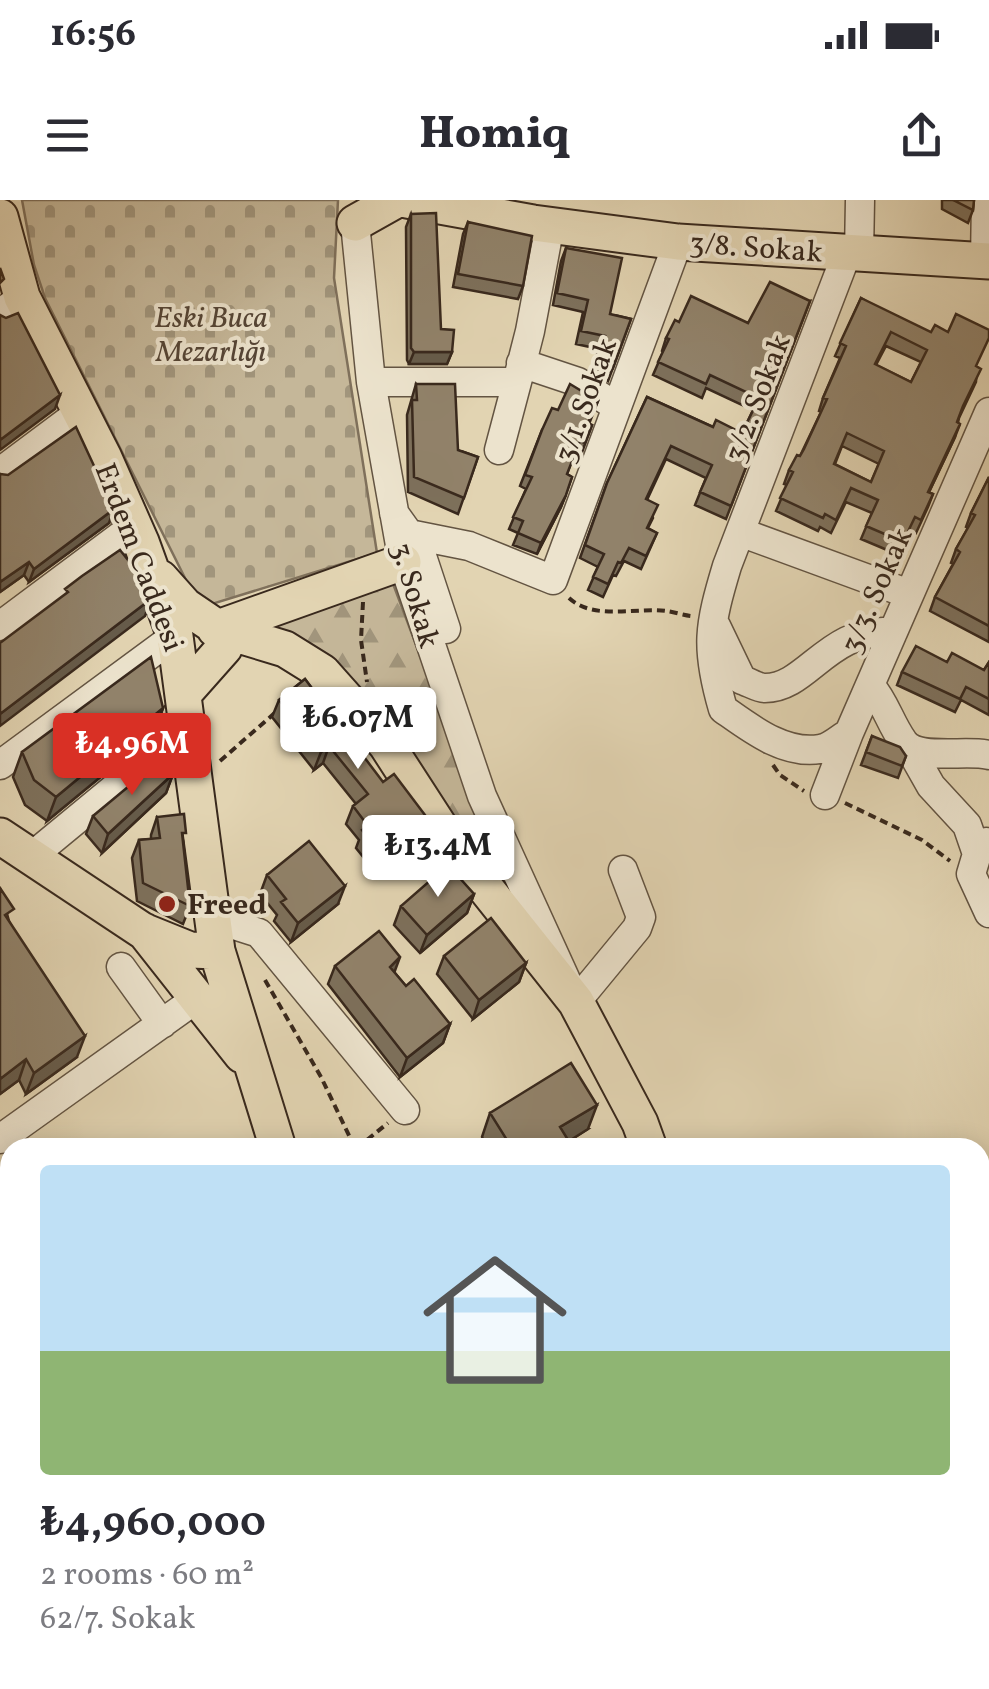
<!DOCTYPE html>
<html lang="en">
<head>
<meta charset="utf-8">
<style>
  body { margin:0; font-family:Vollkorn,serif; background:#f2f2f3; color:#2b2b33; height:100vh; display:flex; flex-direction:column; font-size:38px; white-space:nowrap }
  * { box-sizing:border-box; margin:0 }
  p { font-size:32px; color:#7c7c81 }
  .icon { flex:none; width:55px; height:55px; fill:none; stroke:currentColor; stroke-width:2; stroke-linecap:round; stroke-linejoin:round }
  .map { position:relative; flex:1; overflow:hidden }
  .drawer { position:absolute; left:0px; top:938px; width:990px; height:552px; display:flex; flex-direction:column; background:#fff; border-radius:30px 30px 0 0; box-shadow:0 5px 25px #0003 }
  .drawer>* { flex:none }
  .price { position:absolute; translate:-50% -85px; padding:0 22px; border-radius:10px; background:#fff; color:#222; font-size:32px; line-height:65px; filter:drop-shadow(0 2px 5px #0008) }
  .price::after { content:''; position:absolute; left:50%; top:60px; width:30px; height:22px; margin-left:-15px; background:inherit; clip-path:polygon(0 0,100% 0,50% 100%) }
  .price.active { background:#d93025; color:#fff }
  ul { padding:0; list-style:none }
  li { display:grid; align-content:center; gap:20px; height:530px; padding:0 40px }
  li+li { border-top:2px solid #e1e1e2 }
  li span { display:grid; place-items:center; height:310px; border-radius:10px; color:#555 }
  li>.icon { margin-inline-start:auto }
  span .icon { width:180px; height:180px; fill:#fffc; stroke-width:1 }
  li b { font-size:42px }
  .status { display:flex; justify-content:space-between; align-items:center; height:70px; padding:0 50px; background:#fff; direction:ltr }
  .status svg { height:28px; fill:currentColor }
  header { display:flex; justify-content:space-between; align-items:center; height:130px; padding:0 40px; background:#fff; font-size:45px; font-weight:800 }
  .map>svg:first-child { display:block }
</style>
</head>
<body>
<div class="status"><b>16:56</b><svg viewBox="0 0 49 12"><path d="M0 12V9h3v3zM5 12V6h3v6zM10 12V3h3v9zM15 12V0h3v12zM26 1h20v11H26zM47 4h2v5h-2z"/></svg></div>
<header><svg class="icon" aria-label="menu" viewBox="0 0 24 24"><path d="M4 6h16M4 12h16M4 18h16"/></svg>Homiq<svg class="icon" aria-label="share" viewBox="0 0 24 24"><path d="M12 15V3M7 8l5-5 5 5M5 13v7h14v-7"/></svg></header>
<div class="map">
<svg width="989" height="1489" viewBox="0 0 989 1489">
  <defs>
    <pattern id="forest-firs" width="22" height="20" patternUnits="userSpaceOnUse" patternTransform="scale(2.5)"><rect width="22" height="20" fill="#c5b799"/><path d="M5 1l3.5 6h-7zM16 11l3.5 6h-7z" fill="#a1957c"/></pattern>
    <pattern id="cemetery-stones" width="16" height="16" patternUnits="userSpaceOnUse" patternTransform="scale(2.5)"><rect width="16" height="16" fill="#c5b799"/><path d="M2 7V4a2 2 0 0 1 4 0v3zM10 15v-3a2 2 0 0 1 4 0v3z" fill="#a1957c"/></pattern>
  </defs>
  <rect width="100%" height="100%" fill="#e2d4b2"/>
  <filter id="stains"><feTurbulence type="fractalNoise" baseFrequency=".002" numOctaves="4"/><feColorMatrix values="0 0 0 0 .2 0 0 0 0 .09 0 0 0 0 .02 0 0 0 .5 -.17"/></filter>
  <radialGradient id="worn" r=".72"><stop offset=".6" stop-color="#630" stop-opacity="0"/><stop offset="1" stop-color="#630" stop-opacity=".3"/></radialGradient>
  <path fill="url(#forest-firs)" stroke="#7f705b" stroke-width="2.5" d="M389,373L513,702L438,610L356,483L264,421Z"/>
  <path fill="url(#cemetery-stones)" stroke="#7f705b" stroke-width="2.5" d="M22,0H338L334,78L377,353L212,404L193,394L45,98L34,65Z"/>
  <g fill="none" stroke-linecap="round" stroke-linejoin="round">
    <g stroke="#635442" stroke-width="31">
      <path id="minor" d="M355,23L371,182L403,362L482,596L576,802L637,728L641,717L623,670
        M847,53L727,366C709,426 705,447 723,509C750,528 784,555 820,549C830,548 840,538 849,533
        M859,54L860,0
        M985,61L986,0
        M0,114L22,97
        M521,163L578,182L617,207
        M371,182H517L530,131L550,25
        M499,250L517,182
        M0,272L79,213
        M394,313L409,334L469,346L553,380L678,42
        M740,332L909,394
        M415,335L446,429
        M0,426L134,326
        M716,426L742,480C749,482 758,488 765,488C808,488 827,428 893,432
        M870,485C885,502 890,523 903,541C916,562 966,549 989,555
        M910,549L931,586L967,625L977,654
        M0,565L175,436
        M825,595L849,533L989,212
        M986,642L977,654L971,674L989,713
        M31,657L185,530
        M212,718L259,733L405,910
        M121,767L162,824
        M0,939L196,799
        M980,1247L989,1244
        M980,1449L989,1448
        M71,1489L84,1480
        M790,1489L831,1480"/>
    </g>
    <g stroke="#39291d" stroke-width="39">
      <path id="major" d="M407,0L533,23L678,42L989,61
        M0,17L22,97L104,258L141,342L175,436L217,751L278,948
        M355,23L396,0
        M160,378L185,406L219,429L285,449L322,472L386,544L452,646L576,802L640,923L649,948
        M215,429L403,362
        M185,492L224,448L219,429
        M0,636L143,731L190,750L217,751
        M144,731L242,855
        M516,1480L521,1489
        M778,1480L779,1489"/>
    </g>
    <path stroke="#39291d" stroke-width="4" stroke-dasharray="8 5" stroke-linecap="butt" d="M569,398C594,421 636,407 666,411C674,412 683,415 691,416
      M363,402L361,440L367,482
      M220,561L277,511
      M773,565L780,575L804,591
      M845,603L922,640L950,661
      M265,780L321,877L355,948
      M357,948L388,923"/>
    <use href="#minor" stroke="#ece3cd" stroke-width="28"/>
    <use href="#major" stroke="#e2d4b2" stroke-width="35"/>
  </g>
  <path fill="#7d705b" stroke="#39291d" stroke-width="2.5" fill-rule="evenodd" d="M942,0H974L973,10L968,23L942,9Z
    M411,14L441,129L452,152L447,164H409L407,160L406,27Z
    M468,22L523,86L518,99L453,87L463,34Z
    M566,48L610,114L631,119L608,181L591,170L599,149L576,144L583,112L553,105L561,61Z
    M861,98L977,167L976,182L959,218L955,237L929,292L933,294L928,307L916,333L910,330L899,355L861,339L872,313L846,302L831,333L820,327L818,331L776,311L787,285L784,284L789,270L800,256L821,212L819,211L823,198L840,158L835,156ZM886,146L921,162L911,182L876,165ZM842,246L879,264L871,282L835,264Z
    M810,101L726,319L695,305L706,278L666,259L647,300L653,318L648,328L657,333L641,369L624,361L616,376L613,375L603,397L588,390L598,367L580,358L607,283L647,197L713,227L742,233L753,210L706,188L702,198L653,175L663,152L662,151L666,138L679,122L748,123Z
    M416,184L458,250L478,257L458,314L408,292L407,215Z
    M598,201L589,224L592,225L581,255L575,252L567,274L572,277L561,307L537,354L513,345L518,333L509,329L526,289L520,286L542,230L558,210Z
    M0,274L109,323L29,382L24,375L0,392Z
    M989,277V442L930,411L935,397L953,364L951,363L956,349L968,328L966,327L971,313Z
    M947,462L984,470L989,462V515L961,500L955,512L897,485L902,472Z
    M305,479L421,637L376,673L356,648L359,640L346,624L353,606L356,604L323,563L314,570L272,517L279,500Z
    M163,508L154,533L47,621L25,605L13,577L22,552Z
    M872,536L906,556L898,578L861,565Z
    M173,574L166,593L102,653L86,634L93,616Z
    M157,617L183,640L190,706L183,724L137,701L132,658L139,640L151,639V635Z
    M267,675L338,704L291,742L274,721L277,715L260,694Z
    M0,688L9,721L77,857L26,894L19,880L0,894Z
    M474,694L467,713L420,753L394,725L401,706Z
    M444,756L526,763L519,782L473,819L437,774Z
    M335,766L394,772L406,786L450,824L443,843L400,877L328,784Z
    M490,913L588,929L569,941L573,948H488L482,937Z
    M556,1480H723L726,1489H561Z"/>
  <path fill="#665b4a" stroke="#39291d" stroke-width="2.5" d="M414,152H452L447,164H409Z
    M60,195L55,209L0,250V240Z
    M960,224L955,237L923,305L928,292Z
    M566,295L561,307L537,354L541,343Z
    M114,309L109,323L29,382L34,369Z
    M29,362L24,375L0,392V382Z
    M151,399L145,416L0,526V514Z
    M163,508L154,533L47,621L56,597Z
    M329,546L323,563L314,570L321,552Z
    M173,574L166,593L102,653L108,634Z
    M428,619L421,637L376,673L382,656Z
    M345,686L338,704L291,742L298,723Z
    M474,694L467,713L420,753L427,735Z
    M400,757L393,776L390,767Z
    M526,763L519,782L473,819L479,800Z
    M450,824L443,843L400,877L407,858Z
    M85,836L77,857L26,894L34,873Z
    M26,859L19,880L0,894V879Z
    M597,905L588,929L558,948L560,927Z"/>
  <path fill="#91826a" stroke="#39291d" stroke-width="2.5" fill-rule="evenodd" d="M953,0H974L973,10Z
    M436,13L441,129L454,130L452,152H414L411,148V14Z
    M468,22L532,36L523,86L458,74Z
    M566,48L622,58L610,114L631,119L613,168L596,157L605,136L581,131L588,100L557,93Z
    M0,68L4,79L0,83Z
    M770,82L810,101L731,306L700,292L712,265L671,246L646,299L658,305L647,328L657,333L646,356L629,348L621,363L618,362L608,384L593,377L604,354L585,345L607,283L647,197L713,227L716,220L742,233L759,198L710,175L706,184L658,162L669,139L666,138L675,120L679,122L691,96L748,123Z
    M861,98L931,132L935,125L948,132L956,114L989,130V138L976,166L981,169L963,206L957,222L960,224L928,292L933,294L921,320L915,317L903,342L866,326L878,300L851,288L836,320L825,314L823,318L780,298L793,272L789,270L797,255L800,256L804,249L827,199L823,198L846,146L840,143ZM891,132L927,150L911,182L875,164ZM847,233L884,251L871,282L834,264Z
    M18,113L60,195L0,240V115L6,118Z
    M416,184H455L458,250L478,257L464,298L414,277L412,200H417Z
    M570,184L598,201L588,223L592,225L585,243L580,241L567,274L572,277L566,295L541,343L518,333L523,321L513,317L532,277L525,275L542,230L552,208L558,210Z
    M76,227L114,309L34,369L29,362L0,382V274L8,275Z
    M989,277V426L935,397L960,352L956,349L975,315L971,313Z
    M120,350L144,380L151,399L0,514V443L68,392L65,389L82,376Z
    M916,446L947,462L952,453L984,470L989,462V499L966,487L960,499L902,472Z
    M151,457L163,508L56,597L34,580L22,552Z
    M305,479L383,582L394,574L428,619L382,656L362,630L368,626L353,606L368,594L329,546L321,552L279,500Z
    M872,536L900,547L906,556L902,566L866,552Z
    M158,562L173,574L108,634L93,616Z
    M184,614L186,633H182L190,706L143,683L139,640L160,638L157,617Z
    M309,641L345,686L298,723L281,702L286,699L267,675Z
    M448,665L474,694L427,735L401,706Z
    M0,688L14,709L5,715L85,836L34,873L26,859L0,879Z
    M491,718L526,763L479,800L444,756Z
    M379,731L400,757L390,767L406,786L414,779L450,824L407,858L335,766Z
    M571,863L597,905L560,927L573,948H512L490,913Z
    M578,1480H723L726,1489H583Z"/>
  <circle fill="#8f2418" stroke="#ece3cd" stroke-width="4" cx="167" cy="704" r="10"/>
  <g text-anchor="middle" stroke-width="8" stroke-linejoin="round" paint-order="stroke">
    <g font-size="30" fill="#39291d" stroke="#ece3cd">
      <text transform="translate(756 47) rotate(4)" y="10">3/8. Sokak</text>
      <text transform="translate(757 198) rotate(-69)" y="10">3/2. Sokak</text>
      <text transform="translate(585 200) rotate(-70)" y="10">3/1. Sokak</text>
      <text transform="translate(140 357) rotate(69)" y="10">Erdem Caddesi</text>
      <text transform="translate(876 390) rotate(-66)" y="10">3/3. Sokak</text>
      <text transform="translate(416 395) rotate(74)" y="10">3. Sokak</text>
    </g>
    <g font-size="30" font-style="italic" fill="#554536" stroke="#ece3cd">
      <text x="211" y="127">Eski Buca<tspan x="211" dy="34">Mezarlığı</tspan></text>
    </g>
    <g font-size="30" font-weight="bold" fill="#39291d" stroke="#ece3cd" text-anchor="start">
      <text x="187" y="714">Freed</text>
    </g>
  </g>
  <rect width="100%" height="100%" filter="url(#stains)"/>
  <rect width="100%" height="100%" fill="url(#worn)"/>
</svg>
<b class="price" style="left:358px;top:572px">₺6.07M</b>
<b class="price active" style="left:132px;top:598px">₺4.96M</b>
<b class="price" style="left:438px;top:700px">₺13.4M</b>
<section class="drawer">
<ul>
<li><span style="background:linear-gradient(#bfe0f5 60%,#8fb573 0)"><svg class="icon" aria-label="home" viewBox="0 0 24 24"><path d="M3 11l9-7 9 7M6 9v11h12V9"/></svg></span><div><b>₺4,960,000</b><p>2 rooms · 60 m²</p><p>62/7. Sokak</p></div></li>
</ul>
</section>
</div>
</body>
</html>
